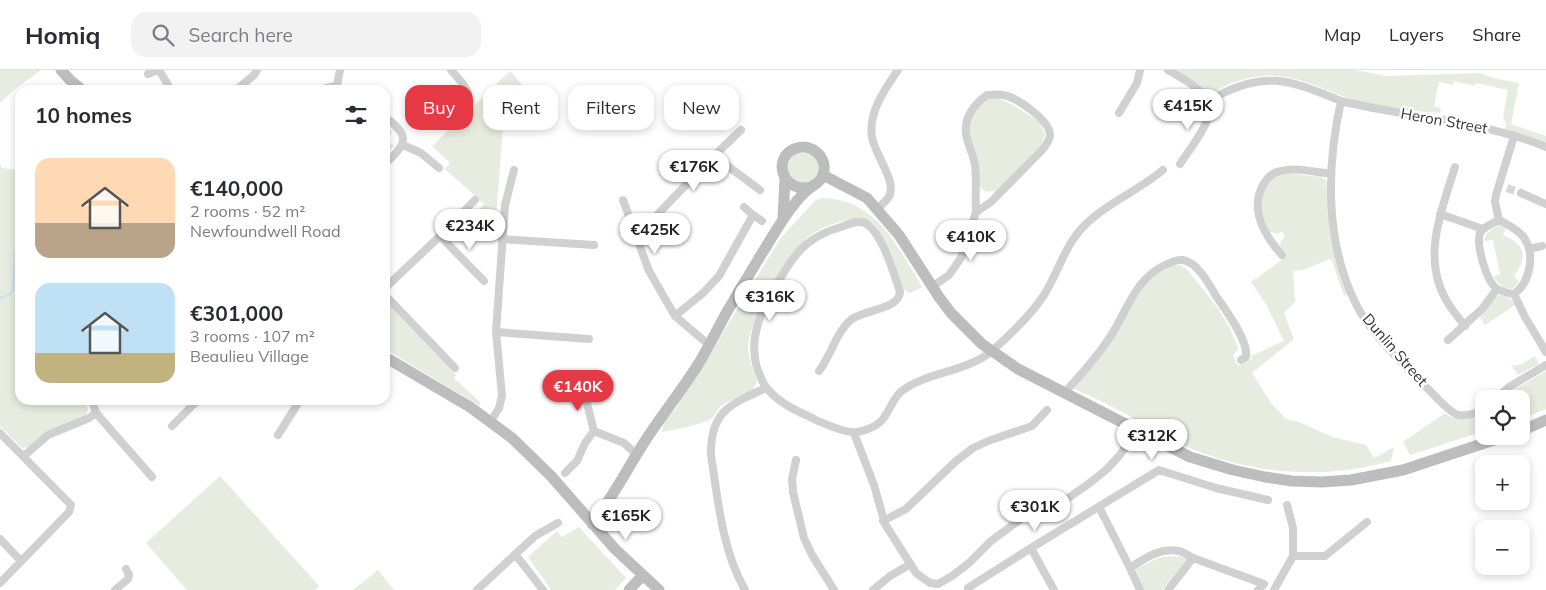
<!DOCTYPE html>
<html lang="en">
<head>
<meta charset="utf-8">
<style>
  body { margin:0; font-family:Mulish,sans-serif; background:#f2f2f3; color:#2b2b33; height:100vh; display:flex; flex-direction:column; font-size:19px; white-space:nowrap }
  * { box-sizing:border-box; margin:0 }
  p { font-size:16px; color:#7c7c81 }
  .icon { flex:none; width:28px; height:28px; fill:none; stroke:currentColor; stroke-width:2; stroke-linecap:round; stroke-linejoin:round }
  .map { position:relative; flex:1; overflow:hidden }
  .side { position:absolute; left:15px; top:15px; width:375px; height:320px; display:flex; flex-direction:column; background:#fff; border-radius:15px; box-shadow:0 2px 8px #0003 }
  .side>* { flex:none }
  .banner { position:absolute; left:405px; top:15px; width:475px; height:45px; display:flex; gap:10px }
  .controls { position:absolute; left:1475px; top:320px; display:grid; gap:10px }
  .controls a { display:grid; place-items:center; width:55px; height:55px; border-radius:10px; background:#fff; box-shadow:0 2px 8px #0003; font-size:25px }
  .price { position:absolute; translate:-50% -42px; padding:0 11px; border-radius:18px; background:#fff; color:#222; font-size:16px; line-height:32px; filter:drop-shadow(0 1px 2px #0008) }
  .price::after { content:''; position:absolute; left:50%; top:30px; width:15px; height:11px; margin-left:-8px; background:inherit; clip-path:polygon(0 0,100% 0,50% 100%) }
  .price.on { background:#e63946; color:#fff }
  ul { padding:0; list-style:none }
  li { display:flex; align-items:center; gap:15px; height:125px; padding:0 20px }
  li span { display:grid; place-items:center; flex:none; width:140px; height:100px; border-radius:15px; color:#555 }
  li>.icon { margin-inline-start:auto }
  span .icon { width:60px; height:60px; fill:#fffc; stroke-width:1 }
  li b { font-size:21px }
  h2 { display:flex; justify-content:space-between; align-items:center; height:60px; padding:0 20px; font-size:21px }
  .tag { padding:0 18px; border-radius:15px; background:#fff; box-shadow:0 2px 8px #0003; font-size:18px; line-height:45px }
  .tag.on { background:#e63946; color:#fff }
  header { display:flex; align-items:center; gap:30px; box-sizing:border-box; height:70px; padding:0 25px; background:#fff; border-bottom:1px solid #e1e1e2 }
  header strong { font-size:24px }
  nav { display:flex; gap:28px; margin-inline-start:auto; font-size:18px }
  .search { width:350px; height:45px; background:#f2f2f3; display:flex; align-items:center; gap:12px; box-sizing:border-box; padding:0 18px; border-radius:15px; color:#7c7c81; font-size:19px }
  .map>svg:first-child { display:block }
</style>
</head>
<body>
<header>
<strong>Homiq</strong>
<div class="search"><svg class="icon" aria-label="search" viewBox="0 0 24 24"><circle cx="10" cy="10" r="6"/><path d="M15 15l6 6"/></svg>Search here</div>
<nav><a>Map</a><a>Layers</a><a>Share</a></nav>
</header>
<div class="map">
<svg width="1546" height="520" viewBox="0 0 1546 520">
  <rect width="100%" height="100%" fill="#fff"/>
  <path fill="#e6ecdf" d="M0,0H41L16,18L0,33Z
    M1176,0H1355L1387,6L1480,3L1493,8L1519,13L1511,54L1546,66V74L1505,59L1506,53L1503,48L1508,20L1476,13L1475,16L1454,11L1453,15L1439,12L1434,36L1441,38L1440,43C1416,41 1391,39 1368,34C1333,26 1299,2 1262,6C1251,7 1239,10 1229,14C1223,16 1218,21 1212,23Z
    M510,1L529,23L504,45L495,159L477,142L484,134L445,99L450,93L432,76Z
    M996,27L1013,35L1040,52L1045,64L1041,77L997,121C992,121 986,123 982,119C975,113 977,94 975,85C974,76 969,67 969,58C969,45 983,28 996,27Z
    M385,56L392,62L388,71L394,76L385,85Z
    M807,81L820,92L819,105L805,115L789,107L787,95L794,84Z
    M0,94L2,98L20,100V330H85L88,340L86,346L44,364L30,377L22,378L0,356Z
    M1285,103L1321,107L1326,110C1330,151 1332,186 1347,224L1344,226L1332,191L1330,189L1303,200L1293,201L1295,232L1284,243L1294,269L1252,303L1271,333L1286,349L1299,352L1332,367L1366,375L1374,388L1394,377L1391,391C1324,410 1251,404 1187,377C1166,367 1146,355 1126,344C1110,335 1092,327 1075,319L1076,313L1135,225L1148,209L1174,195H1180L1186,198C1205,222 1230,249 1238,279L1233,286L1238,296L1252,289L1251,286L1284,271L1266,234L1251,212L1279,192L1287,184L1280,176L1281,171L1285,167L1282,162L1277,164L1270,162C1260,148 1256,118 1274,107C1277,105 1282,104 1285,103Z
    M823,128C877,130 898,177 922,217L910,223L903,219L877,158C875,155 872,152 868,151C854,144 819,157 808,167C789,182 748,253 748,277C748,288 753,299 757,310C755,327 732,327 721,336C717,340 715,346 711,349C706,353 671,361 662,362L664,353L670,342L675,340L688,317L693,312L780,169L811,135L816,130Z
    M1498,155L1506,158L1503,165C1526,175 1528,187 1514,206L1519,212L1512,219L1503,217L1493,207L1500,204L1493,170L1484,171L1487,163Z
    M1499,225C1508,226 1511,228 1515,235L1485,255L1480,247C1487,241 1491,230 1499,225Z
    M385,233H387L456,305L454,308L480,332V336L385,279Z
    M1535,286L1539,294L1518,305L1512,296L1522,294Z
    M1546,301V339L1521,349V329H1503L1514,320Z
    M1445,343C1457,353 1472,351 1484,343V361L1410,385L1403,372Z
    M220,406L319,516L315,520H187L146,473Z
    M579,457L626,508L615,520H551L528,487L557,461L562,467Z
    M1173,486L1188,488L1162,520H1144L1136,499L1158,488Z
    M378,500L394,520H353Z"/>
  <g fill="none" stroke-linecap="round" stroke-linejoin="round">
    <path stroke="#cfe2ee" stroke-width="2.5" d="M0,228L9,225L13,220L15,185L17,171"/>
    <path stroke="#d6d6d6" stroke-width="8" stroke-dasharray="8 4" stroke-linecap="butt" d="M1507,118L1521,123"/>
    <path stroke="#d0d0d0" stroke-width="8" d="M159,0L171,20
      M451,0L463,14L468,22
      M1168,0L1187,11L1211,29
      M148,4L158,0
      M337,15L340,0
      M236,20L254,5L257,0
      M318,20L337,15
      M987,25C992,25 998,24 1003,25C1016,27 1050,50 1050,65C1050,70 1046,75 1043,79L991,132L976,142C975,126 977,110 975,95C973,84 968,75 966,64C964,48 974,34 987,25Z
      M1211,29C1266,0 1287,9 1341,31C1409,48 1481,50 1546,77
      M1341,31C1326,99 1325,174 1357,236C1370,262 1403,295 1424,315C1432,322 1448,342 1458,345C1467,347 1476,343 1484,340
      M1119,43L1137,13L1140,0
      M385,47C412,67 406,74 385,94
      M403,75L421,83L439,98
      M716,84L729,97L760,120
      M1180,94C1190,79 1215,48 1211,29
      M1455,97C1442,139 1422,186 1445,228C1450,238 1458,247 1465,256
      M1521,123L1546,134
      M623,130L649,201L675,246
      M877,139C880,136 885,132 888,128C899,113 874,84 872,67C868,42 885,19 898,0
      M1440,144L1483,159
      M753,145L762,151
      M1499,150C1493,153 1483,157 1480,163C1476,175 1486,210 1496,218C1501,222 1508,223 1514,224
      M1499,150C1508,155 1519,160 1525,169C1535,185 1530,213 1514,224
      M1499,150L1495,132L1496,125L1514,66
      M631,157L652,150L716,84L741,60
      M440,166L484,211
      M502,169L594,175
      M1529,179L1542,176
      M1282,185C1265,166 1249,141 1263,115C1267,108 1273,102 1281,101C1296,97 1315,102 1331,104
      M932,217L949,205L961,188L976,142
      M385,218L440,166L475,130
      M1514,224L1525,247L1546,282
      M385,225L455,298
      M496,262L589,269
      M1448,270L1482,239L1497,219
      M709,275L675,246L703,223L719,206L753,145L744,137
      M819,301C831,286 837,260 852,249C865,240 899,239 900,222C894,204 882,162 865,153C858,150 848,154 841,157C830,160 817,166 808,173C795,183 786,199 778,212C762,239 748,267 757,298C760,304 761,311 766,317C775,329 792,339 806,345C817,351 840,361 852,362C861,363 876,357 882,350C890,341 893,327 903,320C930,301 968,302 993,280C1011,264 1031,245 1044,225C1058,203 1064,177 1083,157C1105,134 1138,121 1163,100
      M583,318L594,361
      M1064,323C1080,306 1095,289 1108,270C1127,243 1133,210 1165,195C1170,193 1177,189 1183,190C1198,193 1209,214 1216,226C1225,239 1249,271 1246,287L1241,290
      M1495,329L1509,317L1546,295
      M92,330L96,343L152,407
      M491,351L499,338L502,326L496,262L505,135L514,100
      M172,356L198,330
      M0,363L71,435L69,442L0,513
      M854,363L874,415L885,454L916,503L930,513L938,514L952,506L969,493L991,471L1025,446L1064,431L1091,412L1107,399L1119,386L1138,360
      M278,365L300,330
      M24,386L48,365L89,348L96,343
      M796,390L792,409L793,422L804,468L812,485L834,520
      M565,403L577,391L585,373L594,361L624,373L637,385
      M1099,437L1130,498
      M883,451L906,439L955,392L973,378L988,371L1032,356L1047,340
      M0,469L21,491
      M1031,478L1159,400L1216,418L1268,430
      M515,484L543,520
      M1293,486H1325L1367,452
      M1193,488L1264,514L1258,520
      M115,520L128,509L129,505L126,499
      M477,520L535,466L558,453
      M745,520C722,480 718,430 711,385C710,341 731,334 766,318
      M873,520L890,506L909,495
      M969,520L968,518L1031,478L1054,520
      M1140,520L1130,498C1145,488 1160,477 1179,481C1184,482 1189,486 1193,488L1168,520
      M1274,520L1293,486V458L1287,435"/>
    <path stroke="#bdbdbd" stroke-width="11" d="M61,0L70,10L82,20
      M823,105L867,128L899,165L939,227L951,243L982,274L1018,299L1190,387L1233,400L1265,407L1292,411L1322,412L1351,410L1403,400L1506,366
      M783,149L785,108
      M385,287L470,337L512,368L551,406L615,479L659,520
      M1521,361L1546,350
      M592,454C612,429 627,399 645,371C662,345 682,320 699,293C709,276 718,258 728,240C744,213 760,186 777,159C786,145 797,128 810,118C815,114 821,112 823,105C829,88 811,71 794,79C771,90 784,124 811,117
      M629,520L643,505"/>
  </g>
  <g text-anchor="middle" stroke-width="5" stroke-linejoin="round" paint-order="stroke">
    <g font-size="15" fill="#333" stroke="#fff">
      <text transform="translate(1444 51) rotate(10)" y="5">Heron Street</text>
      <text transform="translate(1395 280) rotate(49)" y="5">Dunlin Street</text>
    </g>
  </g>
</svg>
<div class="controls">
<a><svg class="icon" aria-label="locate" viewBox="0 0 24 24"><circle cx="12" cy="12" r="6"/><path d="M12 2v4M12 18v4M2 12h4M18 12h4"/></svg></a>
<a>+</a>
<a>−</a>
</div>
<b class="price" style="left:1188px;top:61px">€415K</b>
<b class="price" style="left:694px;top:122px">€176K</b>
<b class="price" style="left:470px;top:181px">€234K</b>
<b class="price" style="left:655px;top:185px">€425K</b>
<b class="price" style="left:971px;top:192px">€410K</b>
<b class="price" style="left:770px;top:252px">€316K</b>
<b class="price on" style="left:578px;top:342px">€140K</b>
<b class="price" style="left:1152px;top:391px">€312K</b>
<b class="price" style="left:1035px;top:462px">€301K</b>
<b class="price" style="left:626px;top:471px">€165K</b>
<div class="banner">
<a class="tag on">Buy</a>
<a class="tag">Rent</a>
<a class="tag">Filters</a>
<a class="tag">New</a>
</div>
<section class="side">
<h2>10 homes<svg class="icon" aria-label="filters" viewBox="0 0 24 24"><path d="M4 7h16M4 17h16"/><circle cx="9" cy="7" r="2"/><circle cx="15" cy="17" r="2"/></svg></h2>
<ul>
<li><span style="background:linear-gradient(#ffd9b3 65%,#b9a48a 0)"><svg class="icon" aria-label="home" viewBox="0 0 24 24"><path d="M3 11l9-7 9 7M6 9v11h12V9"/></svg></span><div><b>€140,000</b><p>2 rooms · 52 m²</p><p>Newfoundwell Road</p></div></li>
<li><span style="background:linear-gradient(#bfe0f5 70%,#c2b280 0)"><svg class="icon" aria-label="home" viewBox="0 0 24 24"><path d="M3 11l9-7 9 7M6 9v11h12V9"/></svg></span><div><b>€301,000</b><p>3 rooms · 107 m²</p><p>Beaulieu Village</p></div></li>
</ul>
</section>
</div>
</body>
</html>
